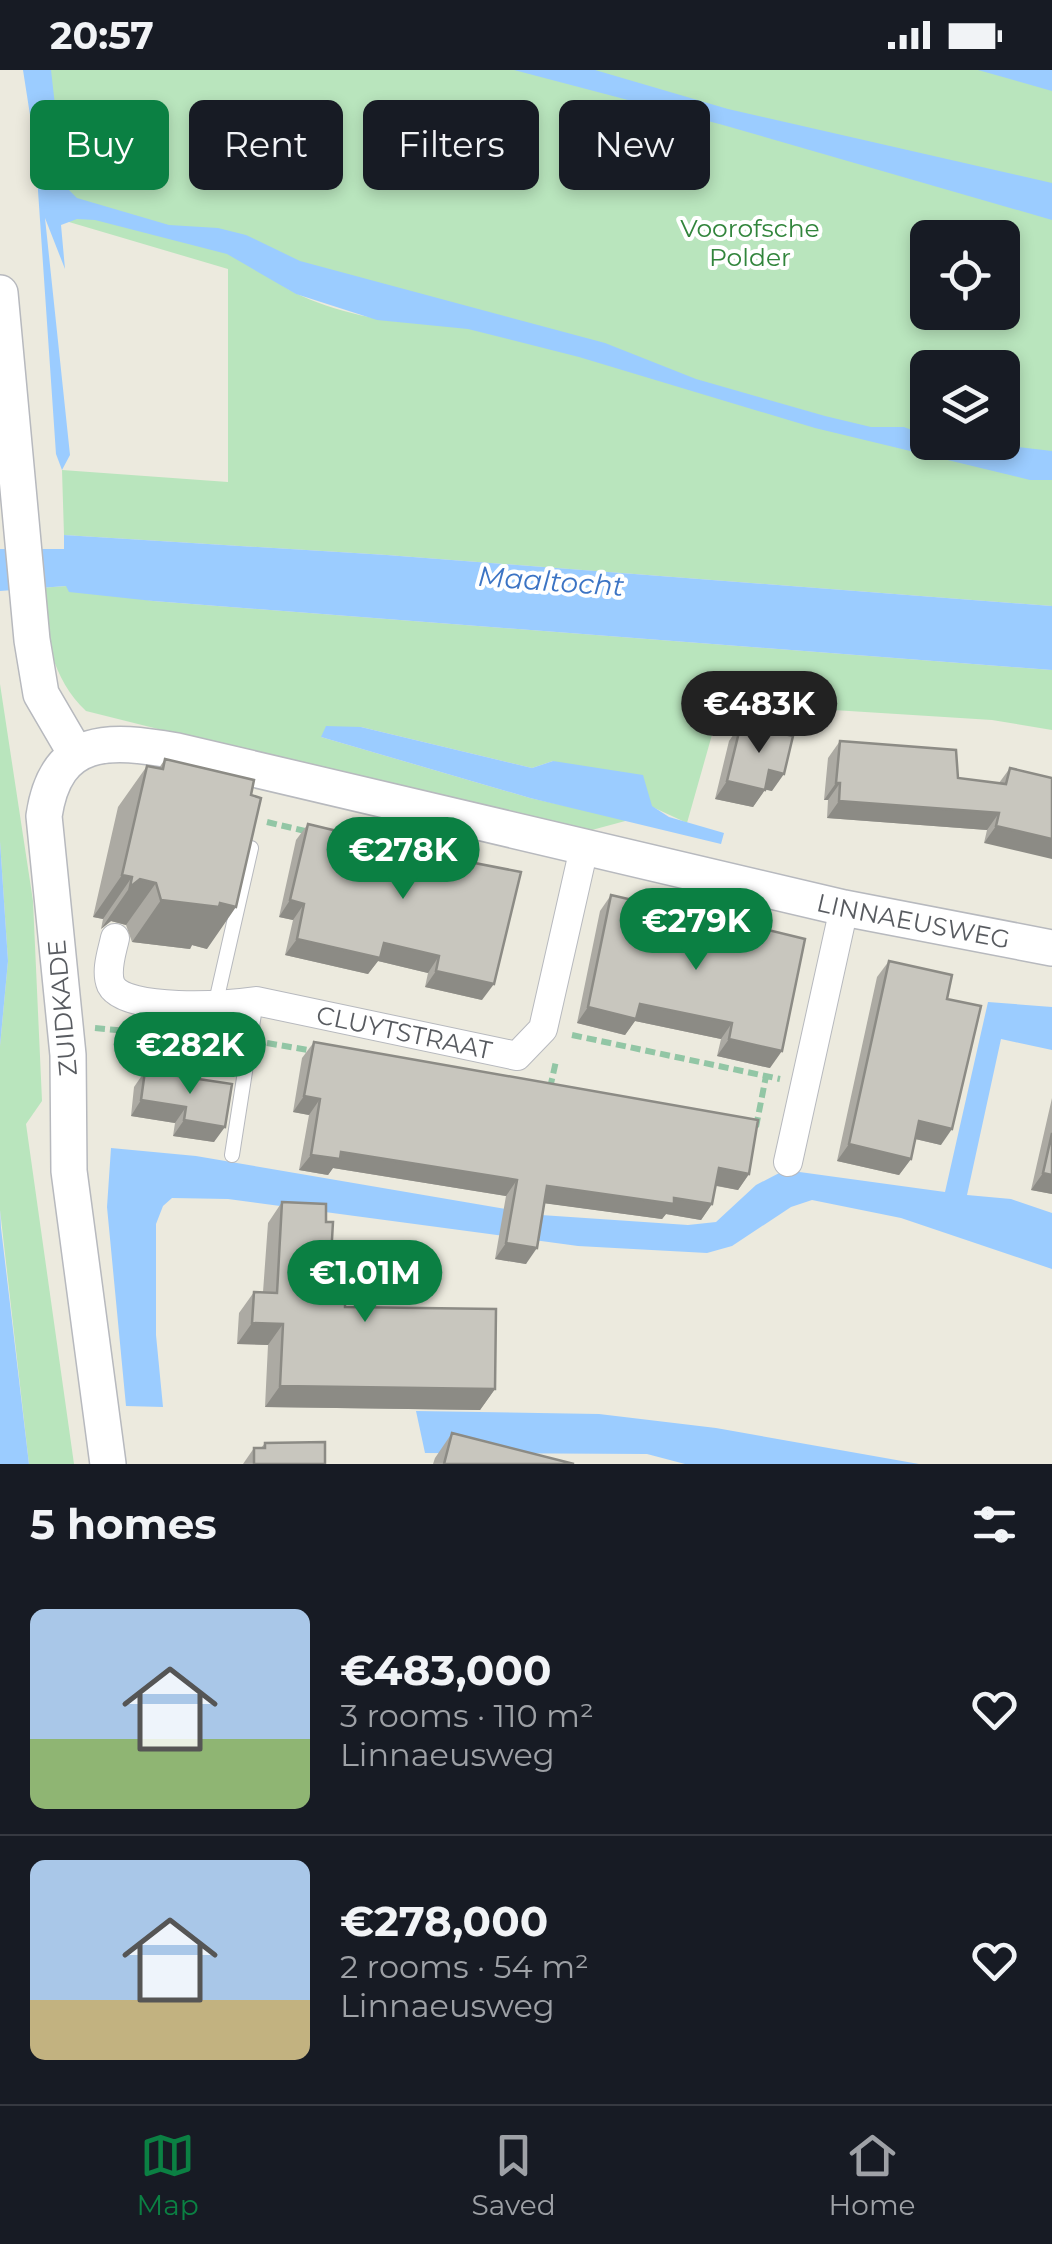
<!DOCTYPE html>
<html lang="en">
<head>
<meta charset="utf-8">
<style>
  body { margin:0; font-family:Montserrat,sans-serif; background:#20242c; color:#f1f3f6; height:100vh; display:flex; flex-direction:column; font-size:38px; white-space:nowrap }
  * { box-sizing:border-box; margin:0 }
  p { font-size:32px; color:#9ea1a6 }
  .icon { flex:none; width:55px; height:55px; fill:none; stroke:currentColor; stroke-width:2; stroke-linecap:round; stroke-linejoin:round }
  .map { position:relative; height:1394px; overflow:hidden }
  .sheet { display:flex; flex-direction:column; background:#171b24; flex:1 }
  .sheet>* { flex:none }
  .hud { position:absolute; left:30px; top:30px; width:992px; height:90px; display:flex; gap:20px }
  .buttons { position:absolute; left:910px; top:150px; display:grid; gap:20px }
  .buttons a { display:grid; place-items:center; width:110px; height:110px; border-radius:15px; background:#171b24; box-shadow:0 5px 15px #0003; font-size:50px }
  .price { position:absolute; translate:-50% -85px; padding:0 22px; border-radius:35px; background:#0b8043; color:#fff; font-size:32px; line-height:65px; filter:drop-shadow(0 2px 5px #0008) }
  .price::after { content:''; position:absolute; left:50%; top:60px; width:30px; height:22px; margin-left:-15px; background:inherit; clip-path:polygon(0 0,100% 0,50% 100%) }
  .price.current { background:#222; color:#fff }
  ul { padding:0; list-style:none }
  li { display:flex; align-items:center; gap:30px; height:250px; padding:0 30px }
  li+li { border-top:2px solid #363941 }
  li span { display:grid; place-items:center; flex:none; width:280px; height:200px; border-radius:15px; color:#555 }
  li>.icon { margin-inline-start:auto }
  span .icon { width:120px; height:120px; fill:#fffc; stroke-width:1 }
  li b { font-size:42px }
  h2 { display:flex; justify-content:space-between; align-items:center; height:120px; padding:0 30px; font-size:42px }
  .tag { padding:0 35px; border-radius:15px; background:#171b24; box-shadow:0 5px 15px #0003; font-size:35px; line-height:90px }
  .tag.current { background:#0b8043; color:#fff }
  .status { display:flex; justify-content:space-between; align-items:center; height:70px; padding:0 50px; background:#171b24; direction:ltr }
  .status svg { height:28px; fill:currentColor }
  .tabs { display:flex; justify-content:space-around; align-items:center; height:140px; border-top:2px solid #363941; background:#171b24; font-size:28px; color:#9ea1a6 }
  .tabs a { display:grid; justify-items:center; gap:5px }
  .tabs .current { color:#0b8043 }
  .map>svg:first-child { display:block }
</style>
</head>
<body>
<div class="status"><b>20:57</b><svg viewBox="0 0 49 12"><path d="M0 12V9h3v3zM5 12V6h3v6zM10 12V3h3v9zM15 12V0h3v12zM26 1h20v11H26zM47 4h2v5h-2z"/></svg></div>
<div class="map">
<svg width="1052" height="1394" viewBox="0 0 1052 1394">
  <rect width="100%" height="100%" fill="#eceade"/>
  <path fill="#b9e5bd" fill-rule="evenodd" d="M36,0H1052V536L387,485L64,465L62,400L228,412V199L42,144ZM928,168H1002V242H928ZM283,216L407,252C373,251 312,235 283,216ZM928,298H1002V372H928Z
    M67,516L153,531L1052,600V660L992,650L721,633L687,753L553,691L532,698L361,657L321,667L530,728L629,750L577,764L86,641C51,608 46,565 39,518Z
    M0,614L33,831L42,1031L26,1054L74,1394H29L0,1140V976L8,891L0,771Z"/>
  <path fill="#9bccff" d="M23,0H51L64,115L77,128L169,155L218,158L246,165L300,191L605,273L696,309L825,346L871,357H904L927,366L928,372L956,377L994,374L1052,381V410H1030L815,358L579,287L468,259L377,250L296,224L227,184L95,150L77,149L61,155L65,199L45,148L70,385L62,400L56,384L35,77Z
    M514,0H595L728,39L1052,113V150L723,55Z
    M978,0H1052V21Z
    M64,465L387,485L1052,536V600L153,531L69,522L66,516L0,521V479H64Z
    M326,656L361,657L532,698L553,691L643,705L652,736L669,747L724,763L721,774L530,728L321,667Z
    M0,771L8,891L0,976Z
    M988,932L1052,937V980L1001,969L967,1125L1011,1129L1052,1143V1199L901,1148L812,1130L791,1137L732,1176L707,1183L578,1176L228,1129L172,1128L163,1136L156,1154V1265L163,1337L126,1336L107,1137L111,1078L196,1086L541,1145L688,1155L716,1152L756,1115L785,1100L945,1122Z
    M0,1140L1,1158L29,1394H0Z
    M416,1341L599,1344L716,1358L919,1394H685L647,1384L425,1383Z"/>
  <g fill="none" stroke-linecap="round" stroke-linejoin="round">
    <g stroke="#b7b9be" stroke-width="16">
      <path id="service" d="M215,936L251,778
        M232,1085L256,931"/>
    </g>
    <g stroke="#b7b9be" stroke-width="30">
      <g id="minor">
        <path id="s1" d="M115,868C112,882 105,901 111,915C125,943 228,935 256,931L517,986L543,959L584,778"/>
        <path d="M788,1092L844,838"/>
      </g>
    </g>
    <g stroke="#b7b9be" stroke-width="38">
      <g id="tertiary">
        <path d="M0,223L32,570L41,624L76,684"/>
        <path id="s2" d="M108,1394L69,1101L68,985L44,746C56,665 109,669 177,681L844,838L1052,878"/>
      </g>
    </g>
    <path stroke="#92c6a5" stroke-width="6" stroke-dasharray="10 5" stroke-linecap="butt" d="M267,752L309,762
      M95,958L127,961
      M572,965L780,1009
      M267,973L314,981
      M550,1018L556,991
      M756,1057L766,1006"/>
    <use href="#service" stroke="#fff" stroke-width="14"/>
    <use href="#minor" stroke="#fff" stroke-width="28"/>
    <use href="#tertiary" stroke="#fff" stroke-width="35"/>
  </g>
  <path fill="#acaaa3" d="M741,654L772,721L765,719L753,737L715,729L729,671Z
    M840,671L958,708L999,713L1010,698L1052,708L984,773L987,760L827,748L828,730H824L828,688Z
    M165,689L207,879L192,875L190,879L132,872L126,855L111,851L101,859L103,849L93,847L118,737L147,696L159,698Z
    M308,754L482,930L425,917L428,903L378,891L368,904L285,885L293,850L279,847L296,770Z
    M611,825L667,854L746,871L756,857L770,998L717,986L721,969L635,951L625,965L577,953L600,841Z
    M889,891L947,929L941,1075L915,1069L911,1089L899,1105L837,1091L877,907Z
    M314,972L749,1104L738,1120L716,1116L712,1134L701,1150L666,1144L662,1149L544,1133L526,1194L495,1189L506,1126L333,1098L328,1105L299,1100L309,1045L293,1042L302,988Z
    M145,1001L232,1014L214,1072L173,1066L175,1053L131,1046L134,1017Z
    M1052,1028V1124L1031,1120Z
    M282,1132L326,1152L330,1204L345,1237L495,1319L480,1340L265,1337L268,1275L237,1274L239,1243L254,1222H263L268,1153Z
    M452,1363L574,1394H433L435,1388Z
    M265,1373L325,1394H243L254,1378H261Z"/>
  <path fill="#8c8b85" d="M769,700L784,704L772,721L757,718Z
    M727,711L765,720L753,737L715,729Z
    M836,713H840L828,730H824Z
    M839,731L999,743L987,760L827,748Z
    M996,756L1052,769V789L984,773Z
    M122,805L132,807L103,849L93,847Z
    M140,809L156,813L126,855L111,851L101,859L130,817Z
    M161,830L220,833L236,837L207,879L192,875L190,879L132,872Z
    M290,830L304,834L293,850L279,847Z
    M297,869L384,873L439,886L428,903L378,891L368,904L285,885Z
    M436,901L494,914L482,930L425,917Z
    M640,934L732,953L721,969L635,951L625,965L577,953L588,937Z
    M729,969L782,981L770,998L717,986Z
    M304,1026L320,1029L309,1045L293,1042Z
    M141,1030L186,1037L175,1053L131,1046Z
    M184,1050L225,1057L214,1072L173,1066Z
    M919,1051L952,1059L941,1075L907,1067Z
    M849,1074L911,1089L899,1105L837,1091Z
    M341,1082L517,1110L506,1126L333,1098L328,1105L299,1100L311,1085Z
    M719,1098L749,1104L738,1120L708,1114Z
    M1043,1103L1052,1105V1124L1031,1120Z
    M547,1116L674,1128L712,1134L701,1150L666,1144L662,1149L535,1132Z
    M506,1173L537,1178L526,1194L495,1189Z
    M252,1253L283,1254L268,1275L237,1274Z
    M280,1316L495,1319L480,1340L265,1337Z"/>
  <path fill="#c8c6be" stroke="#8c8b85" stroke-width="2.5" d="M741,654L793,666L784,704L769,700L765,720L727,711Z
    M840,671L956,680L958,708L1006,714L1010,698L1052,708V769L996,756L999,743L839,731L840,713H836Z
    M165,689L254,710L251,725L261,728L236,837L220,833L219,837L161,830L156,813L140,809L130,817L132,807L122,805L147,696L163,699Z
    M308,754L449,788L521,802L494,914L436,901L439,886L384,873L380,888L297,869L304,834L290,830Z
    M611,825L671,839L667,854L705,863L752,873L756,857L805,869L782,981L729,969L732,953L640,934L636,949L588,937Z
    M889,891L952,905L947,929L981,936L952,1059L919,1051L911,1089L849,1074Z
    M314,972L758,1050L749,1104L719,1098L712,1134L674,1128V1134L547,1116L537,1178L506,1173L517,1110L341,1082L340,1089L311,1085L320,1029L304,1026Z
    M145,1001L232,1014L225,1057L184,1050L186,1037L141,1030Z
    M1052,1063V1105L1043,1103Z
    M282,1132L326,1134V1152H333L330,1204L346,1205L345,1237L496,1239L495,1319L280,1316L283,1254L252,1253L254,1222L277,1223Z
    M452,1363L574,1394H444Z
    M325,1372V1394H254V1378H265V1373Z"/>
  <g text-anchor="middle" stroke-width="8" stroke-linejoin="round" paint-order="stroke">
    <g font-size="25" fill="#32853c" stroke="#fff">
      <text x="750" y="167">Voorofsche<tspan x="750" dy="29">Polder</tspan></text>
    </g>
    <g font-size="25" fill="#585b60" stroke="#fff">
      <text dy="9" stroke="none"><textPath href="#s2" startOffset="1582">LINNAEUSWEG</textPath></text>
      <text transform="translate(62 938) rotate(-95)" y="9">ZUIDKADE</text>
      <text dy="9" stroke="none"><textPath href="#s1" startOffset="350">CLUYTSTRAAT</textPath></text>
    </g>
    <g font-size="28" font-style="italic" fill="#3c74c4" stroke="#fff">
      <text transform="translate(551 511) rotate(4)" y="10">Maaltocht</text>
    </g>
  </g>
</svg>
<div class="buttons">
<a><svg class="icon" aria-label="locate" viewBox="0 0 24 24"><circle cx="12" cy="12" r="6"/><path d="M12 2v4M12 18v4M2 12h4M18 12h4"/></svg></a>
<a><svg class="icon" aria-label="layers" viewBox="0 0 24 24"><path d="M12 4l9 5-9 5-9-5zM3 14l9 5 9-5"/></svg></a>
</div>
<b class="price current" style="left:759px;top:686px">€483K</b>
<b class="price" style="left:403px;top:832px">€278K</b>
<b class="price" style="left:696px;top:903px">€279K</b>
<b class="price" style="left:190px;top:1027px">€282K</b>
<b class="price" style="left:365px;top:1255px">€1.01M</b>
<div class="hud">
<a class="tag current">Buy</a>
<a class="tag">Rent</a>
<a class="tag">Filters</a>
<a class="tag">New</a>
</div>
</div>
<section class="sheet">
<h2>5 homes<svg class="icon" aria-label="filters" viewBox="0 0 24 24"><path d="M4 7h16M4 17h16"/><circle cx="9" cy="7" r="2"/><circle cx="15" cy="17" r="2"/></svg></h2>
<ul>
<li><span style="background:linear-gradient(#a9c7e8 65%,#8fb573 0)"><svg class="icon" aria-label="home" viewBox="0 0 24 24"><path d="M3 11l9-7 9 7M6 9v11h12V9"/></svg></span><div><b>€483,000</b><p>3 rooms · 110 m²</p><p>Linnaeusweg</p></div><svg class="icon" aria-label="heart" viewBox="0 0 24 24"><path d="M12 20l-8-8c-3-5 5-10 8-4 3-6 11-1 8 4z"/></svg></li>
<li><span style="background:linear-gradient(#a9c7e8 70%,#c2b280 0)"><svg class="icon" aria-label="home" viewBox="0 0 24 24"><path d="M3 11l9-7 9 7M6 9v11h12V9"/></svg></span><div><b>€278,000</b><p>2 rooms · 54 m²</p><p>Linnaeusweg</p></div><svg class="icon" aria-label="heart" viewBox="0 0 24 24"><path d="M12 20l-8-8c-3-5 5-10 8-4 3-6 11-1 8 4z"/></svg></li>
</ul>
</section>
<nav class="tabs">
<a class="current"><svg class="icon" aria-label="map" viewBox="0 0 24 24"><path d="M3 6l6-2 6 2 6-2v14l-6 2-6-2-6 2zM9 4v14M15 6v14"/></svg>Map</a>
<a><svg class="icon" aria-label="saved" viewBox="0 0 24 24"><path d="M7 4h10v16l-5-4-5 4z"/></svg>Saved</a>
<a><svg class="icon" aria-label="home" viewBox="0 0 24 24"><path d="M3 11l9-7 9 7M6 9v11h12V9"/></svg>Home</a>
</nav>
</body>
</html>
